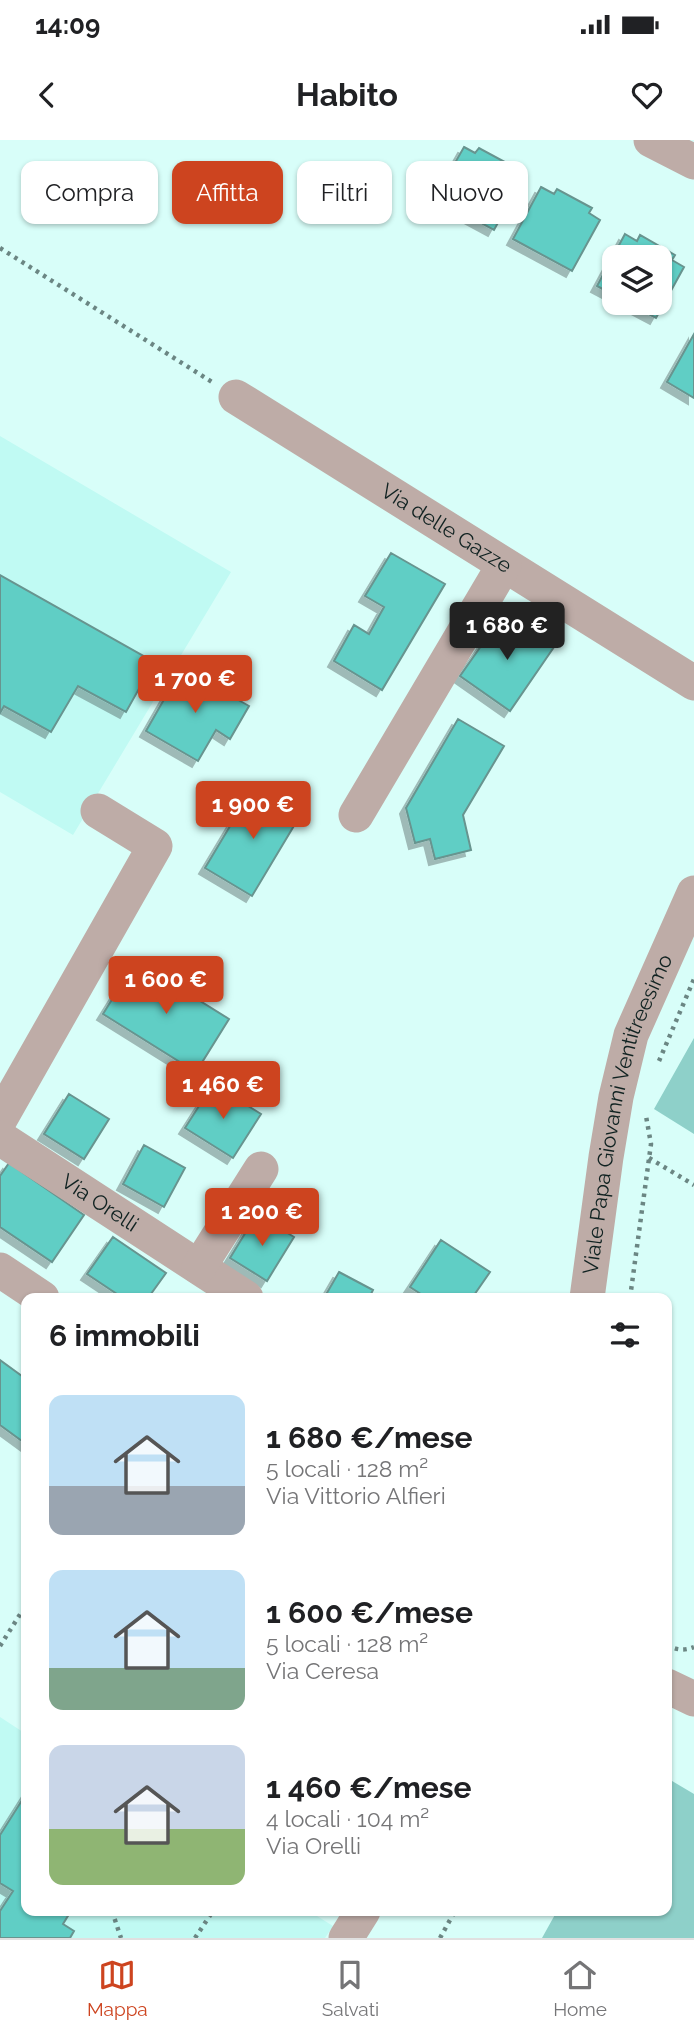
<!DOCTYPE html>
<html lang="it">
<head>
<meta charset="utf-8">
<style>
  body { margin:0; font-family:Raleway,sans-serif; background:#f2f2f2; color:#202124; height:100vh; display:flex; flex-direction:column; font-size:26px; white-space:nowrap }
  * { box-sizing:border-box; margin:0 }
  p { font-size:23px; color:#757577 }
  .icon { flex:none; width:38px; height:38px; fill:none; stroke:currentColor; stroke-width:2; stroke-linecap:round; stroke-linejoin:round }
  .map { position:relative; flex:1; overflow:hidden }
  .drawer { position:absolute; left:21px; top:1153px; width:651px; height:623px; display:flex; flex-direction:column; background:#fff; border-radius:14px; box-shadow:0 2px 5px #0004 }
  .drawer>* { flex:none }
  .top-card { position:absolute; left:21px; top:21px; width:653px; height:63px; display:flex; gap:14px }
  .fabs { position:absolute; left:602px; top:105px; display:grid; gap:14px }
  .fabs a { display:grid; place-items:center; width:70px; height:70px; border-radius:14px; background:#fff; box-shadow:0 2px 5px #0004; font-size:35px }
  .price { position:absolute; translate:-50% -60px; padding:0 16px; border-radius:7px; background:#cd441f; color:#fff; font-size:23px; line-height:46px; filter:drop-shadow(0 2px 4px #0008) }
  .price::after { content:''; position:absolute; left:50%; top:42px; width:21px; height:16px; margin-left:-10px; background:inherit; clip-path:polygon(0 0,100% 0,50% 100%) }
  .price.current { background:#222; color:#fff }
  ul { padding:0; list-style:none }
  li { display:flex; align-items:center; gap:21px; height:175px; padding:0 28px }
  li span { display:grid; place-items:center; flex:none; width:196px; height:140px; border-radius:14px; color:#555 }
  li>.icon { margin-inline-start:auto }
  span .icon { width:84px; height:84px; fill:#fffc; stroke-width:1 }
  li b { font-size:30px }
  h2 { display:flex; justify-content:space-between; align-items:center; height:84px; padding:0 28px; font-size:30px }
  .pill { padding:0 24px; border-radius:14px; background:#fff; box-shadow:0 2px 5px #0004; font-size:24px; line-height:63px }
  .pill.current { background:#cd441f; color:#fff }
  .status { display:flex; justify-content:space-between; align-items:center; height:49px; padding:0 35px; background:#fff; direction:ltr }
  .status svg { height:19px; fill:currentColor }
  header { display:flex; justify-content:space-between; align-items:center; height:91px; padding:0 28px; background:#fff; font-size:32px; font-weight:700 }
  .menu { display:flex; justify-content:space-around; align-items:center; height:98px; border-top:2px solid #e0e0e0; background:#fff; font-size:19px; color:#757577 }
  .menu a { display:grid; justify-items:center; gap:4px }
  .menu .current { color:#cd441f }
  .map>svg:first-child { display:block }
</style>
</head>
<body>
<div class="status"><b>14:09</b><svg viewBox="0 0 49 12"><path d="M0 12V9h3v3zM5 12V6h3v6zM10 12V3h3v9zM15 12V0h3v12zM26 1h20v11H26zM47 4h2v5h-2z"/></svg></div>
<header><svg class="icon" aria-label="back" viewBox="0 0 24 24"><path d="M15 5l-7 7 7 7"/></svg>Habito<svg class="icon" aria-label="heart" viewBox="0 0 24 24"><path d="M12 20l-8-8c-3-5 5-10 8-4 3-6 11-1 8 4z"/></svg></header>
<div class="map">
<svg width="694" height="1798" viewBox="0 0 694 1798">
  <defs>
    <filter id="shadow"><feDropShadow dx="-6" dy="6" stdDeviation="0" flood-color="#0004"/></filter>
  </defs>
  <rect width="100%" height="100%" fill="#d8fef9"/>
  <path fill="#c0faf3" d="M0,296L231,432L73,695L0,652Z
    M0,1577L26,1594V1771H309L333,1786L325,1798H0Z"/>
  <path fill="#8ed0c9" d="M694,898V994L654,969Z
    M667,1638L694,1654V1798H542L557,1771H667Z"/>
  <path fill="#60cec5" stroke="#67948f" stroke-width="2" filter="url(#shadow)" d="M464,7L475,13L479,8L514,27L511,33L522,39L494,90L435,58Z
    M541,47L554,54L557,49L592,68L589,73L600,80L572,131L513,99Z
    M625,94L637,101L640,95L675,115L672,120L684,127L656,178L628,163H660V117H614V155L597,146Z
    M694,194V258L667,242Z
    M391,413L445,444L382,550L334,521L354,485L369,494L384,467L365,456Z
    M0,435L154,522L126,572L78,546L51,592L4,566L0,573Z
    M505,472L554,507L510,571L460,536Z
    M182,528L249,566L230,599L216,590L198,621L146,591Z
    M458,579L504,606L463,675L471,710L435,719L430,699L415,703L406,668Z
    M254,646L301,674L252,756L205,728Z
    M136,821L229,879L196,932L103,874Z
    M213,944L261,974L233,1018L185,988Z
    M69,954L109,979L84,1019L44,994Z
    M144,1005L185,1028L164,1067L123,1044Z
    M9,1023L84,1075L52,1122L0,1087V1036Z
    M257,1074L294,1097L267,1141L230,1118Z
    M113,1097L166,1133L148,1158H123L87,1134Z
    M441,1100L490,1132L472,1158H427L410,1147Z
    M339,1132L373,1150L369,1158H324Z
    M0,1220L26,1239V1304L0,1285Z
    M26,1654V1771H71L63,1784L74,1791L70,1798H0V1771L13,1751L0,1743V1695Z"/>
  <g fill="none" stroke-linecap="round" stroke-linejoin="round">
    <path stroke="#6b8683" stroke-width="4.5" stroke-dasharray="3.5 5" stroke-linecap="butt" d="M0,108L212,242
      M659,921L694,839
      M649,1018L694,1045
      M630,1158L651,1004L646,976
      M667,1505C676,1510 684,1511 694,1507
      M0,1506L26,1465
      M112,1771L121,1798
      M195,1798L213,1771
      M440,1798L455,1771"/>
    <g stroke="#beaca7" stroke-width="35">
      <path d="M651,0L694,22"/>
      <path id="s1" d="M236,257L694,543"/>
      <path d="M356,675L504,425"/>
      <path d="M0,979L155,706L98,671"/>
      <path id="s2" d="M0,998L246,1158"/>
      <path d="M199,1127L261,1029"/>
      <path d="M0,1130L42,1158"/>
      <path id="s3" d="M587,1158L606,1017L616,957L631,895L694,753"/>
      <path d="M667,1546L694,1559"/>
      <path d="M346,1798L363,1771"/>
    </g>
  </g>
  <g text-anchor="middle" stroke-width="5" stroke-linejoin="round" paint-order="stroke">
    <g font-size="21" fill="#102221" stroke="#d8fef9">
      <text dy="7" stroke="none"><textPath href="#s1" startOffset="248">Via delle Gazze</textPath></text>
      <text dy="7" stroke="none"><textPath href="#s3" startOffset="189">Viale Papa Giovanni Ventitreesimo</textPath></text>
      <text dy="7" stroke="none"><textPath href="#s2" startOffset="119">Via Orelli</textPath></text>
    </g>
  </g>
</svg>
<div class="fabs">
<a><svg class="icon" aria-label="layers" viewBox="0 0 24 24"><path d="M12 4l9 5-9 5-9-5zM3 14l9 5 9-5"/></svg></a>
</div>
<b class="price current" style="left:507px;top:522px">1 680 €</b>
<b class="price" style="left:195px;top:575px">1 700 €</b>
<b class="price" style="left:253px;top:701px">1 900 €</b>
<b class="price" style="left:166px;top:876px">1 600 €</b>
<b class="price" style="left:223px;top:981px">1 460 €</b>
<b class="price" style="left:262px;top:1108px">1 200 €</b>
<div class="top-card">
<a class="pill">Compra</a>
<a class="pill current">Affitta</a>
<a class="pill">Filtri</a>
<a class="pill">Nuovo</a>
</div>
<section class="drawer">
<h2>6 immobili<svg class="icon" aria-label="filters" viewBox="0 0 24 24"><path d="M4 7h16M4 17h16"/><circle cx="9" cy="7" r="2"/><circle cx="15" cy="17" r="2"/></svg></h2>
<ul>
<li><span style="background:linear-gradient(#bfe0f5 65%,#9aa5b1 0)"><svg class="icon" aria-label="home" viewBox="0 0 24 24"><path d="M3 11l9-7 9 7M6 9v11h12V9"/></svg></span><div><b>1 680 €/mese</b><p>5 locali · 128 m²</p><p>Via Vittorio Alfieri</p></div></li>
<li><span style="background:linear-gradient(#bfe0f5 70%,#7fa58c 0)"><svg class="icon" aria-label="home" viewBox="0 0 24 24"><path d="M3 11l9-7 9 7M6 9v11h12V9"/></svg></span><div><b>1 600 €/mese</b><p>5 locali · 128 m²</p><p>Via Ceresa</p></div></li>
<li><span style="background:linear-gradient(#c9d6e8 60%,#8fb573 0)"><svg class="icon" aria-label="home" viewBox="0 0 24 24"><path d="M3 11l9-7 9 7M6 9v11h12V9"/></svg></span><div><b>1 460 €/mese</b><p>4 locali · 104 m²</p><p>Via Orelli</p></div></li>
</ul>
</section>
</div>
<nav class="menu">
<a class="current"><svg class="icon" aria-label="map" viewBox="0 0 24 24"><path d="M3 6l6-2 6 2 6-2v14l-6 2-6-2-6 2zM9 4v14M15 6v14"/></svg>Mappa</a>
<a><svg class="icon" aria-label="saved" viewBox="0 0 24 24"><path d="M7 4h10v16l-5-4-5 4z"/></svg>Salvati</a>
<a><svg class="icon" aria-label="home" viewBox="0 0 24 24"><path d="M3 11l9-7 9 7M6 9v11h12V9"/></svg>Home</a>
</nav>
</body>
</html>
